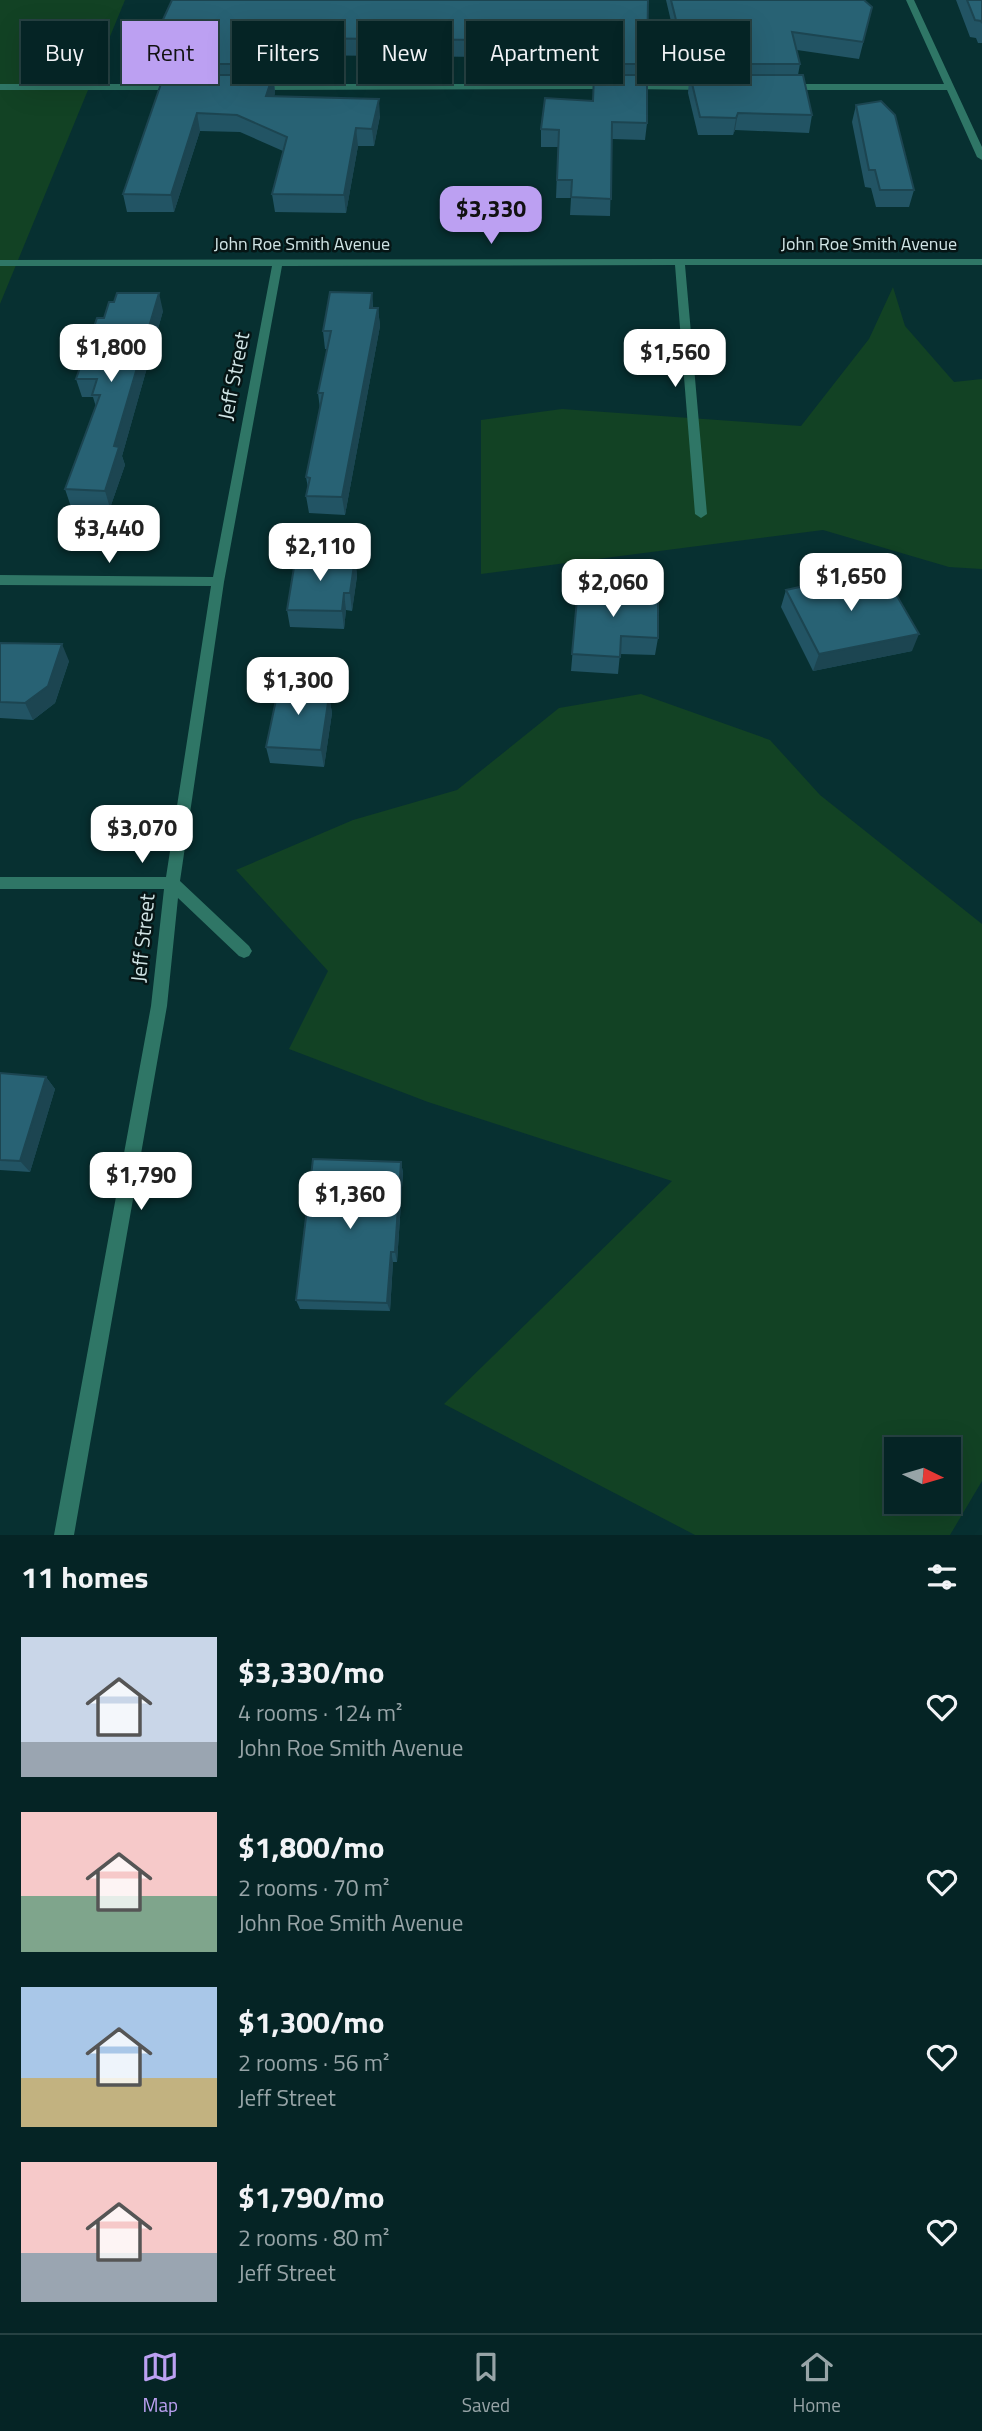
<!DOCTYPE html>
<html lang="en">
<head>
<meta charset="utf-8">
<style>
  body { margin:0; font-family:"Titillium Web",sans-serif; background:#0e2c2d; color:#f1f3f6; height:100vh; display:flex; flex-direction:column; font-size:26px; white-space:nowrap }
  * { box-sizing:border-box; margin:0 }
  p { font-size:23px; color:#97a4a7 }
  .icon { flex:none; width:38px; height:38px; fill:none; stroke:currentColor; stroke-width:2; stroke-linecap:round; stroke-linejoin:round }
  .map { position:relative; height:1535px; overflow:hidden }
  .panel { display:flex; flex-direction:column; background:#052425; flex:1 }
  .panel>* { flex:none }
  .guide { position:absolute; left:21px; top:21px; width:942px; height:63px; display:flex; gap:14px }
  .needle { width:46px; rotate:95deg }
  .fabs { position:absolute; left:884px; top:1437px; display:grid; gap:14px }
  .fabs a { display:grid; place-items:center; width:77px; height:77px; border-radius:0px; background:#052425; box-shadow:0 7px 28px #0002,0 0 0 2px #264142; font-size:35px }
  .price { position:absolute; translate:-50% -60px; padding:0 16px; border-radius:14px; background:#fff; color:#222; font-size:23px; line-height:46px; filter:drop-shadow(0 2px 4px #0008) }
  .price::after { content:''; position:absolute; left:50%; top:42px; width:21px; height:16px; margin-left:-10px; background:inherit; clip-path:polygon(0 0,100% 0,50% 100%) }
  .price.active { background:#bca0f2; color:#111 }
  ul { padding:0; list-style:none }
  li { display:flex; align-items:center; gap:21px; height:175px; padding:0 21px }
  li span { display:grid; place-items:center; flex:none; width:196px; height:140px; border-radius:0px; color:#555 }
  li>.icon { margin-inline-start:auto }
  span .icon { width:84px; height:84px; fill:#fffc; stroke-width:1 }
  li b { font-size:30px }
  h2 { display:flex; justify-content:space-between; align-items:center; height:84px; padding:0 21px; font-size:30px }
  .tag { padding:0 24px; border-radius:0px; background:#052425; box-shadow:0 7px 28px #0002,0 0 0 2px #264142; font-size:24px; line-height:63px }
  .tag.active { background:#bca0f2; color:#111 }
  .dock { display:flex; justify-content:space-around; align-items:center; height:98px; border-top:2px solid #264142; background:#052425; font-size:19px; color:#97a4a7 }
  .dock a { display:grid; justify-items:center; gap:4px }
  .dock .active { color:#bca0f2 }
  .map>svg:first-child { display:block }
</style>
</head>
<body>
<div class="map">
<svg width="982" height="1535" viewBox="0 0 982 1535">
  <rect width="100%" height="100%" fill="#073031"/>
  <path fill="#124224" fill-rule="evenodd" d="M0,0H125L0,304Z
    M893,287L905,326L954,382L982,379V569L949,567L823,530L481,574V420L562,409L801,426L869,339Z
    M641,694L770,740L820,795L982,924V1481L950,1535H695L444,1404L672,1181L428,1102L289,1049L328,971L236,870L353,820L457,790L559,708ZM948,1449V1502H896V1449Z"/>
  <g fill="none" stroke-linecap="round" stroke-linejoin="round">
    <path fill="#2f7666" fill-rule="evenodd" d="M906,0H914L982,147V160L977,157L947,90H787L783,87L787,84H944Z
      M0,84H179L183,87L179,90H0Z
      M610,84L614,87L613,89L255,90L251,87L255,84Z
      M630,84H708L712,87L708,90L627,89L626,87Z
      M676,259H982V265H685L707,514L701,518L695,514L675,265L282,266L224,582L180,881L249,946L252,951L249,956L244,958L239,956L178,898L167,1006L74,1535H54L151,1006L164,889H0V877H166L211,586L0,585V575L213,577L272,266H0V260Z"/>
  </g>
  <path fill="#225464" d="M648,0L646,75L647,123L645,140L612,139L610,216L570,215L571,198H556L558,147H541V129L593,101L595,58L288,55L279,81H274L275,93L274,96L380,116L374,146H358L346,213L275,212L272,194L283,151L240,132L200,131L174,212H127L123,194L169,75L167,64L169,57L157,56L154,39Z
    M666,0H864L868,24L859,59L797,50L800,64L798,75L812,115L809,133L735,130L733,135H698L688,93L689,81H685Z
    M956,0H982V43H978L976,38L970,37Z
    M856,105L914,190L909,207H876L871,188L865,187L852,122Z
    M372,293L373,308H378L380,326L345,515L309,513L306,496L308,488L306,477L320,409L318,393L327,349H325L323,331Z
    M163,311L122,456L125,465L110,508L71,507L65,489L96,407L93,397H82L76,379L104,318Z
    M355,558L357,576L352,611L346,610L344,629L290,627L287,610Z
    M859,582L912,651L813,671L781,607L786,590Z
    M578,588L658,638L655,655L620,654L618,674L571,671Z
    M0,643L69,661L55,703L33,720L0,718Z
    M322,696H329L332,713L324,767L270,763L266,747Z
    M0,1073L46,1077L55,1089L30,1172L0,1170Z
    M401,1162L403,1173L397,1262H393L390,1311L300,1309L296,1300Z"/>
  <path fill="#1c4551" d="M285,38L288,55L279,81L277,64Z
    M273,75L275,93L269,113L266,96Z
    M379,99L380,116L374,146L372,129Z
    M197,113L200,131L174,212L171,195Z
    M738,113L735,130L733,135L736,118Z
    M356,128L358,146L346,213L344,195Z
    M159,293L163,311L122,456L125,465L110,508L105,491L114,446Z
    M372,293L373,311L370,308Z
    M378,308L380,326L345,515L342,497Z
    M355,558L357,576L352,611L350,593Z
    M344,593L346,610L344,629L342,611Z
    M919,634L912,651L813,671L819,654Z
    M62,644L69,661L55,703L33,720L25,703Z
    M320,683L323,700L317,696Z
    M329,696L332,713L324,767L321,750Z
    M46,1077L55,1089L30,1172L20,1161Z
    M401,1162L403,1173L397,1262L395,1252Z
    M391,1252L393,1262L390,1311L387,1303Z"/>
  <path fill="#286274" stroke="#1c4551" stroke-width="2" d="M172,0H648L647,64H595L596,41L285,38L277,64H167L174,40L154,39Z
    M671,0H864L872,7L863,42L792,32L800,64H687Z
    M967,0H982V23L981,21L975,20Z
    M164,75H273L266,96L379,99L372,129L356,128L344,195L272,194L287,137L237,115L197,113L171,195L123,194Z
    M594,75H647V123L612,122L611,199L571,197L572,180H557L559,130L541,129L545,98L593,101Z
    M690,75H803L812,115L738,113L736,118L700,117Z
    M881,101L895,115L914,190H880L875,170H869L856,105Z
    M330,292L372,293L370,308H378L342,497L306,496L310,478L306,477L323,393H318L331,331H323Z
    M117,293H159L114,446L119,447L105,491L65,489L100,395H92L97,379H76L97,318H104L109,302H114Z
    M296,555L355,558L350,593H344L342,611L287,610Z
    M855,575L859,582L886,577L919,634L819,654L786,590Z
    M578,588L658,590V638L621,636L620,657L572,654Z
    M0,643L62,644L48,686L25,703L0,702Z
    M280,681L320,683L317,696H329L321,750L266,747Z
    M0,1073L46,1077L20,1161L0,1160Z
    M313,1159L401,1162L395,1252H391L387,1303L296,1300Z"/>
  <g text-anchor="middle" stroke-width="5" stroke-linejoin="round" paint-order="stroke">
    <g font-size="18" fill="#d0e4e5" stroke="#061515">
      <text x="302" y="250">John Roe Smith Avenue</text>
      <text x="869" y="250">John Roe Smith Avenue</text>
    </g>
    <g font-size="21" fill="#d0e4e5" stroke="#061515">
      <text transform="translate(234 376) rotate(-79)" y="7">Jeff Street</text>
      <text transform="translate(143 938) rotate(-84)" y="7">Jeff Street</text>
    </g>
  </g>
</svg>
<div class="fabs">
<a><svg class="needle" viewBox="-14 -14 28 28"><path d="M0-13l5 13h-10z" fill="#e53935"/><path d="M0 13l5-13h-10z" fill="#97a4a7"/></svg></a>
</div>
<b class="price active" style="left:491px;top:246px">$3,330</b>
<b class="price" style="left:111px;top:384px">$1,800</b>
<b class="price" style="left:675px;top:389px">$1,560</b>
<b class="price" style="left:109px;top:565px">$3,440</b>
<b class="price" style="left:320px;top:583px">$2,110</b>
<b class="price" style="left:851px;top:613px">$1,650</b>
<b class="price" style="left:613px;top:619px">$2,060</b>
<b class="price" style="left:298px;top:717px">$1,300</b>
<b class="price" style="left:142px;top:865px">$3,070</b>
<b class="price" style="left:141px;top:1212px">$1,790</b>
<b class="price" style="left:350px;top:1231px">$1,360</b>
<div class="guide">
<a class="tag">Buy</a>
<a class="tag active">Rent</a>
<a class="tag">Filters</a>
<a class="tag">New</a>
<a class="tag">Apartment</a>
<a class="tag">House</a>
</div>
</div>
<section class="panel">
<h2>11 homes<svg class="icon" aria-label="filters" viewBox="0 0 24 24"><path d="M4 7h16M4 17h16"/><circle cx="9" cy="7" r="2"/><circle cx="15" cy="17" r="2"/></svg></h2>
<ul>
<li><span style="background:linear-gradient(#c9d6e8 75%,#9aa5b1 0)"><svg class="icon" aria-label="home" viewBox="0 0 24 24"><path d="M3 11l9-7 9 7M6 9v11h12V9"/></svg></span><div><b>$3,330/mo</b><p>4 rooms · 124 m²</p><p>John Roe Smith Avenue</p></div><svg class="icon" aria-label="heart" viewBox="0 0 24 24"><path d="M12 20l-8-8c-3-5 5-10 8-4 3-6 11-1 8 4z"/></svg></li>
<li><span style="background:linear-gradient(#f6c9c9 60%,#7fa58c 0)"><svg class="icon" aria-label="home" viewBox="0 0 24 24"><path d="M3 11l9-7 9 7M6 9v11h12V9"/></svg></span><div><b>$1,800/mo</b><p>2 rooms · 70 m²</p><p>John Roe Smith Avenue</p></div><svg class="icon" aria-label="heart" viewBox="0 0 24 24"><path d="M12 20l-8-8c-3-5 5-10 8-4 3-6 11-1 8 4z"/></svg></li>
<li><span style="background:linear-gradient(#a9c7e8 65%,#c2b280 0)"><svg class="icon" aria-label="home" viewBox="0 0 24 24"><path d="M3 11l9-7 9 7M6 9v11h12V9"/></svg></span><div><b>$1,300/mo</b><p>2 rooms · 56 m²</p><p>Jeff Street</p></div><svg class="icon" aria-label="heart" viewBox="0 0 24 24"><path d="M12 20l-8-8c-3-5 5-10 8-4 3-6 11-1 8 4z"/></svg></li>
<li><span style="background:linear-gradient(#f6c9c9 65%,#9aa5b1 0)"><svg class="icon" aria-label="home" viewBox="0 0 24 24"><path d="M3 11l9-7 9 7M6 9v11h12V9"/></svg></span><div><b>$1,790/mo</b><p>2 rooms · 80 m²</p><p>Jeff Street</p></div><svg class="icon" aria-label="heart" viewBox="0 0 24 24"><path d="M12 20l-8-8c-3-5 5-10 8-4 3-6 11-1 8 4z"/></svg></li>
</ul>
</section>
<nav class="dock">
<a class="active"><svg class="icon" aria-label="map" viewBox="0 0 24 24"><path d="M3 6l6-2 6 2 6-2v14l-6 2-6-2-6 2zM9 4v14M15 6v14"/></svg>Map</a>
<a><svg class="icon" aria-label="saved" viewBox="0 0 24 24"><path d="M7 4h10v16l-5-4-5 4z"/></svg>Saved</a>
<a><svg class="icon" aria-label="home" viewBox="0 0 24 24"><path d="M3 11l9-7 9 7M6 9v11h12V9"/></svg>Home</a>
</nav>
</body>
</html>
